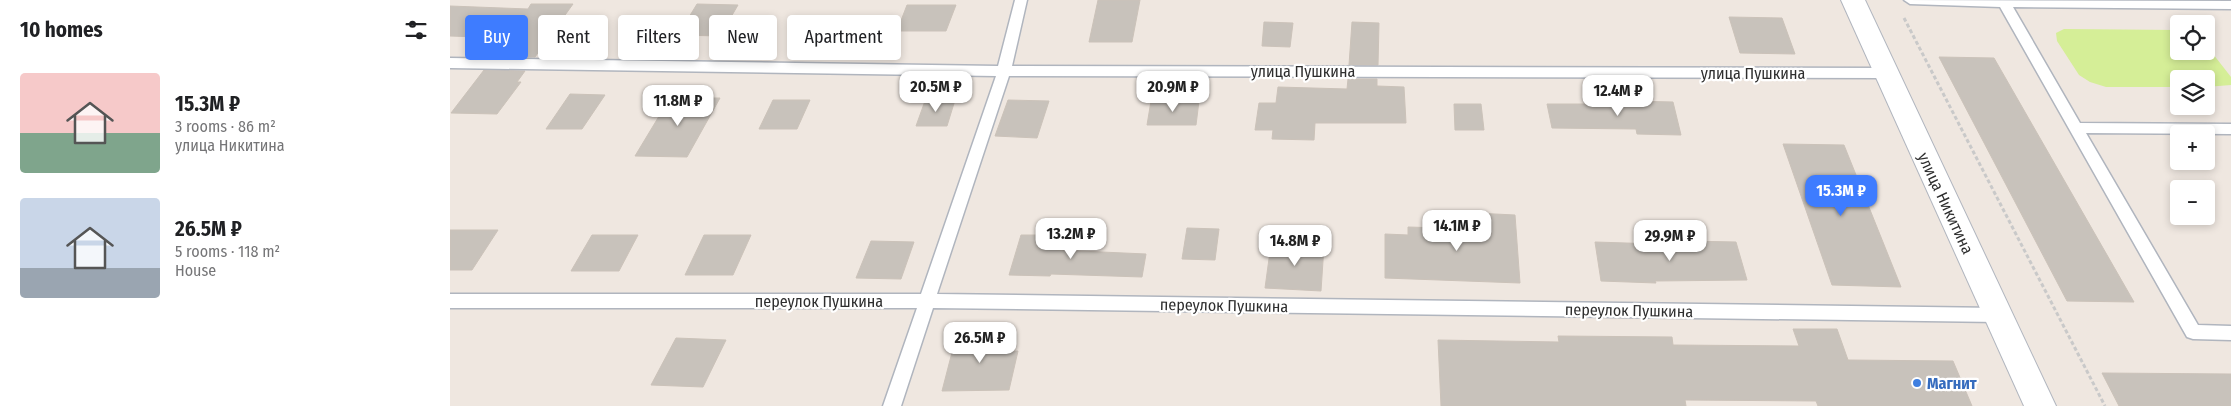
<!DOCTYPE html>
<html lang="en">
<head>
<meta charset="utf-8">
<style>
  body { margin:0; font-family:"Fira Sans Condensed",sans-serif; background:#f2f2f2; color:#202124; height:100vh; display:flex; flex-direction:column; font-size:19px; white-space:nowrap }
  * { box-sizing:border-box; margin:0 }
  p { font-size:16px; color:#757577 }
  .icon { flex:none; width:28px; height:28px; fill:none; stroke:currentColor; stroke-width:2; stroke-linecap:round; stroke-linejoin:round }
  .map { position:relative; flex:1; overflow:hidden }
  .sheet { display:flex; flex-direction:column; background:#fff; width:450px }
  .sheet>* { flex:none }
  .hud { position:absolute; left:15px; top:15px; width:475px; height:45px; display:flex; gap:10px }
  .buttons { position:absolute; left:1720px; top:15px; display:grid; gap:10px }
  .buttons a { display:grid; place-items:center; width:45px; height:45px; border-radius:5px; background:#fff; box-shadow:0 2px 8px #0003; font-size:25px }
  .price { position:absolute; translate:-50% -42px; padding:0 11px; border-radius:10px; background:#fff; color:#222; font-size:16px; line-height:32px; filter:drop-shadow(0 1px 2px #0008) }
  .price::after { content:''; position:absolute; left:50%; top:30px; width:15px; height:11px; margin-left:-8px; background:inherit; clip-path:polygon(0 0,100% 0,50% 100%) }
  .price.selected { background:#3e7cff; color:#fff }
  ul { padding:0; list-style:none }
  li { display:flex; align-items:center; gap:15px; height:125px; padding:0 20px }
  li span { display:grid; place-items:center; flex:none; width:140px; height:100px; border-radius:5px; color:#555 }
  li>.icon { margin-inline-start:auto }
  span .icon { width:60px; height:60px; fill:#fffc; stroke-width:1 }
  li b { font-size:21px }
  h2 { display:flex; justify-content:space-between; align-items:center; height:60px; padding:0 20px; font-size:21px }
  .chip { padding:0 18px; border-radius:5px; background:#fff; box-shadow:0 2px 8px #0003; font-size:18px; line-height:45px }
  .chip.selected { background:#3e7cff; color:#fff }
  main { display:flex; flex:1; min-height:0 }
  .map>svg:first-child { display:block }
</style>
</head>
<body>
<main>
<section class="sheet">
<h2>10 homes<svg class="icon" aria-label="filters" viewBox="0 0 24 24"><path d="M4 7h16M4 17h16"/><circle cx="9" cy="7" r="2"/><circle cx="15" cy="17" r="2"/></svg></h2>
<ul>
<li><span style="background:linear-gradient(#f6c9c9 60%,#7fa58c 0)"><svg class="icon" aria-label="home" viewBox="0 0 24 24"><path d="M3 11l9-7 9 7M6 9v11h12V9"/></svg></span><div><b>15.3M ₽</b><p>3 rooms · 86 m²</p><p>улица Никитина</p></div></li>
<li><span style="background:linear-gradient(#c9d6e8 70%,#9aa5b1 0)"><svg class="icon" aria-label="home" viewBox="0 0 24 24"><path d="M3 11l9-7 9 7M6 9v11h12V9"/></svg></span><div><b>26.5M ₽</b><p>5 rooms · 118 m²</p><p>House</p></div></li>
</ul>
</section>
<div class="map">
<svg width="1781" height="406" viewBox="0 0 1781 406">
  <rect width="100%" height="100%" fill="#efe7e0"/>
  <path fill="#d5ee97" d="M1614,29L1729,30V51H1756V45L1781,77V85L1756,87V79H1729V87H1656L1640,82L1629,75L1607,41L1606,33Z"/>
  <path fill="#c8c2bb" stroke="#cbc2b9" d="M648,0H690L682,42H639Z
    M81,4H123L85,57H45L55,44H50L55,38L0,36V6L78,9Z
    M247,4L288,5L270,36L228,35Z
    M457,5H506L496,31H447Z
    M1279,17L1332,18L1345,54L1290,53Z
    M814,22L843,23L840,47L812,46Z
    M902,22L929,23L928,65H899Z
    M1489,57L1544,58L1684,302L1617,301Z
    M34,70L75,71L67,82H71L47,114L1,113Z
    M898,79H927V86L954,87L956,123H865L864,140L822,139L823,130H805L809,103H826L828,87L897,89Z
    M120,94L155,95L132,129H96Z
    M220,98H270L237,157L185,156Z
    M323,100H360L347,129H309Z
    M505,100L497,126H466L475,101Z
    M558,100L599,101L587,138L545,136Z
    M701,101H749L746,125H697Z
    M1181,101L1223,102L1231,135L1187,134L1186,129L1102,128L1097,104H1181Z
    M1004,104H1031L1034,130H1005Z
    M1333,144L1394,145L1451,287L1382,285Z
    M1025,213L1065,215L1070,283L935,278V234L958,235V227L1026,229Z
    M737,228L769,229L765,260L732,259Z
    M0,230H48L22,270H0Z
    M142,235H188L169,271H121Z
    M254,235H301L283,275H235Z
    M571,235H611L607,250L696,254L692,277L601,274L600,276L559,275Z
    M421,241L464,242L451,279L406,278Z
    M1237,241L1286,242L1297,280L1205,281L1206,283L1151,281L1145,242L1238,245Z
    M821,244L874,246L871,291L815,288Z
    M1343,329H1387L1398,360L1503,361L1522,406H1368L1366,401L1235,400L1236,406H991L988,340L1109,342L1108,336L1222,337L1223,345L1349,346Z
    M507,333H554L550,352L568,351L559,390L492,391Z
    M226,338L276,340L253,387L201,385Z
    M1652,373L1781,374V406H1669Z"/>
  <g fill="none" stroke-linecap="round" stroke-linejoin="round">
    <g stroke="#b0b5be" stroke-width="3">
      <path id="lane" d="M565,0H577L562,66L1436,68L1441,70L1443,73L1441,76L1436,78L559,76L487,294L1548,308L1554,310L1556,315L1554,320L1548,322L483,308L451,406H433L467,308H0V294H471L546,76L0,68V58L548,66Z
        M1454,0L1781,1V9L1563,7L1630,123L1781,124V134L1636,133L1748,325L1781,326V340L1743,339L1737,337L1550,7L1460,4Z"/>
    </g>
    <g stroke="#b0b5be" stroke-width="2">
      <path id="secondary" d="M1391,0H1415L1606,406H1574Z"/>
    </g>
    <path stroke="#c9c9c9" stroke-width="3" stroke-dasharray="4 2.5" stroke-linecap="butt" d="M1454,18L1655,406"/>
    <use href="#lane" fill="#fff" fill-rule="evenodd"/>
    <use href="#secondary" fill="#fff" fill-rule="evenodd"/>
  </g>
  <circle fill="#3f7fe0" stroke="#fff" stroke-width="2" cx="1467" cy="383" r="5"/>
  <g text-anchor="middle" stroke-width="4.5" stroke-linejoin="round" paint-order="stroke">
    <g font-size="16" fill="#2e2e2e" stroke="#fff">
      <text x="853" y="77">улица Пушкина</text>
      <text x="1303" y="79">улица Пушкина</text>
      <text transform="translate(1496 203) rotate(65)" y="6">улица Никитина</text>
      <text x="369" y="307">переулок Пушкина</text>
      <text transform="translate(774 305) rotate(1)" y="6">переулок Пушкина</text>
      <text transform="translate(1179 310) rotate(1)" y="6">переулок Пушкина</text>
    </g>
    <g font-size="16" font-weight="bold" fill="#366cbe" stroke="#fff" text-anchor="start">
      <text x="1477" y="389">Магнит</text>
    </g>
  </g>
</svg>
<div class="buttons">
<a><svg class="icon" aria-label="locate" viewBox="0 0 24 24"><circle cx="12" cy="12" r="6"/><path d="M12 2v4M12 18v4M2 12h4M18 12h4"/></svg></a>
<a><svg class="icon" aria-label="layers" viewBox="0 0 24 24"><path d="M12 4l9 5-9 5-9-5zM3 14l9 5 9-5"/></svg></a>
<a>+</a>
<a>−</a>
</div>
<b class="price" style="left:486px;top:113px">20.5M ₽</b>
<b class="price" style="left:723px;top:113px">20.9M ₽</b>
<b class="price" style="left:1168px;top:117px">12.4M ₽</b>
<b class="price" style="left:228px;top:127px">11.8M ₽</b>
<b class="price selected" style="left:1391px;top:217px">15.3M ₽</b>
<b class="price" style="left:1007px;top:252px">14.1M ₽</b>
<b class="price" style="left:621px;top:260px">13.2M ₽</b>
<b class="price" style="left:1220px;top:262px">29.9M ₽</b>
<b class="price" style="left:845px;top:267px">14.8M ₽</b>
<b class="price" style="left:530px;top:364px">26.5M ₽</b>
<div class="hud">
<a class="chip selected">Buy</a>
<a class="chip">Rent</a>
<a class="chip">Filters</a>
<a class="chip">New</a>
<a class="chip">Apartment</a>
</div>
</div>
</main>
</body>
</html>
